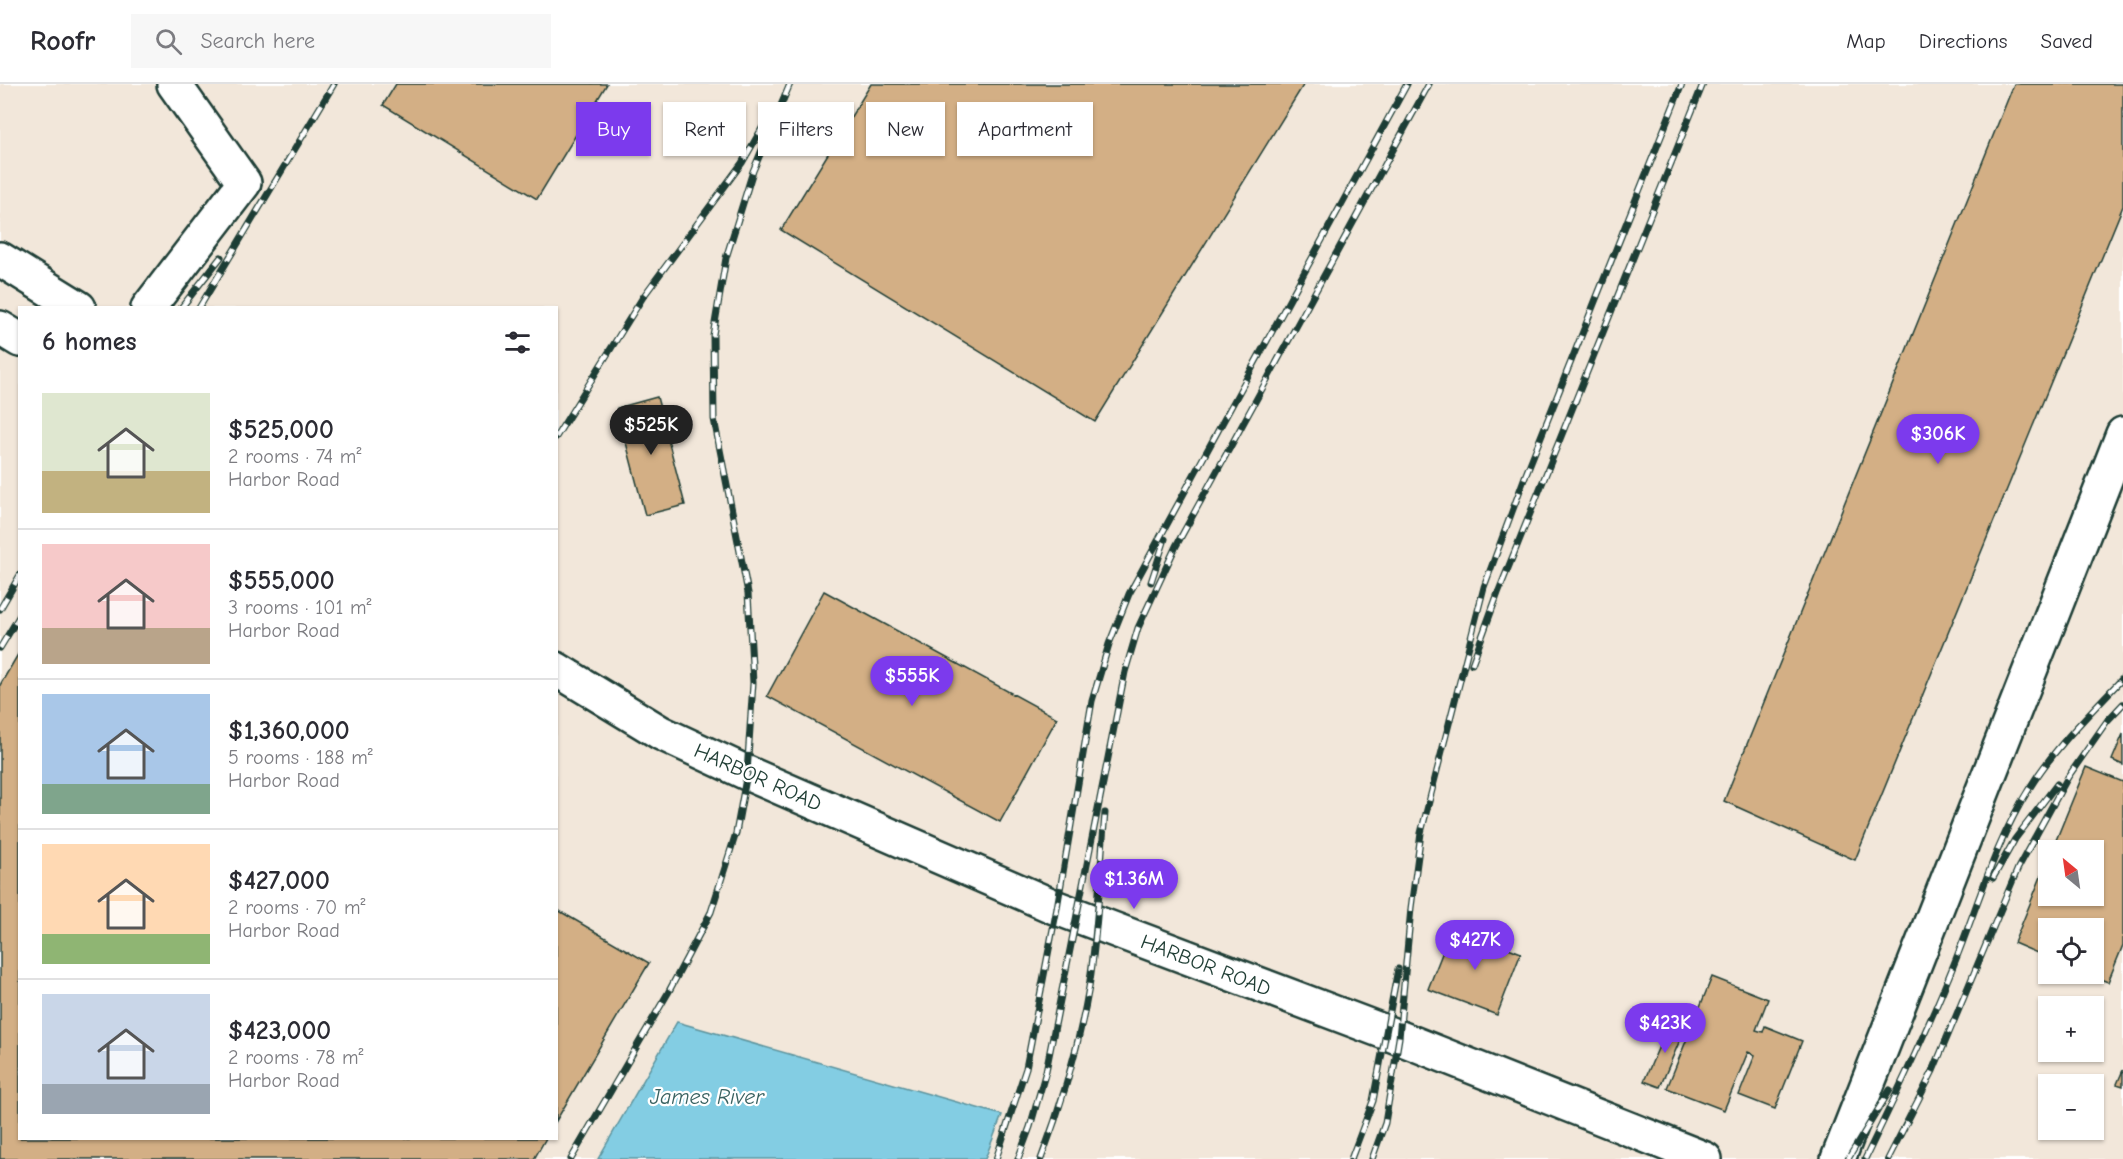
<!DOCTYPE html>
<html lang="en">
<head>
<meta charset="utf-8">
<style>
  body { margin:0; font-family:"Comic Neue",sans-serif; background:#f7f7f7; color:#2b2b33; height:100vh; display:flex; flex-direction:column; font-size:22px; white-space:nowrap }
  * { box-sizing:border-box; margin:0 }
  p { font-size:20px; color:#7c7c81 }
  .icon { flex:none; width:33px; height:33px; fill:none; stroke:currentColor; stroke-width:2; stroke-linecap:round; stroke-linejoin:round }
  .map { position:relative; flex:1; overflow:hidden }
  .details { position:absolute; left:18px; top:222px; width:540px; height:834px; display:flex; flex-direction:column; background:#fff; border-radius:0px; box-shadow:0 2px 4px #0004 }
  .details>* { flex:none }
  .banner { position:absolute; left:576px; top:18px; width:570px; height:54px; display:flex; gap:12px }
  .needle { width:39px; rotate:331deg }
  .tools { position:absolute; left:2038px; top:756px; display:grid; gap:12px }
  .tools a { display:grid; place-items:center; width:66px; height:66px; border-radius:0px; background:#fff; box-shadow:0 2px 4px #0004; font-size:30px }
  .price { position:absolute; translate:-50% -51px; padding:0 14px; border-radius:21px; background:#7c3aed; color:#fff; font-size:20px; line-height:39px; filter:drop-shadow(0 2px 3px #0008) }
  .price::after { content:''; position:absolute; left:50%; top:36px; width:18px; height:14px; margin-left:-9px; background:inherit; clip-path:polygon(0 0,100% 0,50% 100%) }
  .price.active { background:#222; color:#fff }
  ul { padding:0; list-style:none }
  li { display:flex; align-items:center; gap:18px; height:150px; padding:0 24px }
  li+li { border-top:2px solid #e1e1e2 }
  li span { display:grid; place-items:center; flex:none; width:168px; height:120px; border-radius:0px; color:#555 }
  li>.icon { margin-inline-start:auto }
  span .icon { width:72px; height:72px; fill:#fffc; stroke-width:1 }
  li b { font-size:26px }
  h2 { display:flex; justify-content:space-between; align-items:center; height:72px; padding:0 24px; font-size:26px }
  .pill { padding:0 21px; border-radius:0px; background:#fff; box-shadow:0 2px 4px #0004; font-size:21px; line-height:54px }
  .pill.active { background:#7c3aed; color:#fff }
  header { display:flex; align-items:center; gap:36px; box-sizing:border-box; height:84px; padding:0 30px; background:#fff; border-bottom:2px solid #e1e1e2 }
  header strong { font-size:28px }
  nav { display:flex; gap:33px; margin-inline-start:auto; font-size:21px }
  .search { width:420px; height:54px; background:#f7f7f7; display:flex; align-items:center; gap:15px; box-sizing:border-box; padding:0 21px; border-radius:0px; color:#7c7c81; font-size:22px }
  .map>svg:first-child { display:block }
</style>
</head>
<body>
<header>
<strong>Roofr</strong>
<div class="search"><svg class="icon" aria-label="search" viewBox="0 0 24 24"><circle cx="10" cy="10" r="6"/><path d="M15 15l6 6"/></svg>Search here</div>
<nav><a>Map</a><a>Directions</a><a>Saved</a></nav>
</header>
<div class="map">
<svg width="2123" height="1075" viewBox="0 0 2123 1075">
  <rect width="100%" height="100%" fill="#fff"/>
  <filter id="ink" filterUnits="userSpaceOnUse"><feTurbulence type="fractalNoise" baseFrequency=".0167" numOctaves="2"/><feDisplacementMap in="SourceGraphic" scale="12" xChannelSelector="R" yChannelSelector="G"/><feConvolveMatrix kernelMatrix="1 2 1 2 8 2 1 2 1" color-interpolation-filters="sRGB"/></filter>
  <g filter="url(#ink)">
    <path fill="#f2e7da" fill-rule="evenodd" d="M0,0H2123V1075H985L1002,1031L677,938L598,1075H0ZM20,224H556V1054H20ZM2049,766H2094V812H2049ZM2049,844H2094V890H2049ZM2049,922H2094V968H2049ZM2049,1000H2094V1046H2049Z"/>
    <path fill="#83cde3" stroke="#5b939d" stroke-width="1.5" d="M677,938L1002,1031L985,1075H598Z"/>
    <path fill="#d3af85" stroke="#1f3d34" stroke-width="1.5" d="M396,0H607L537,115L383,21Z
      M871,0H1304L1095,338L781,146Z
      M2014,0H2123V122L1855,776L1724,717Z
      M657,313L685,421L645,431L617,324Z
      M824,507L1057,634L1000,738L767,612Z
      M20,567V1054H546L534,1075H0V601Z
      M2123,650V681L2112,676Z
      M2086,683L2123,698V861L2108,898L2087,890H2094V844H2049V874L2014,859L2049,773V812H2094V766H2052Z
      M556,825L649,879L556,1037Z
      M1453,842L1521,869L1497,931L1428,905Z
      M1712,893L1768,915L1756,946L1763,948L1765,942L1802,957L1775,1025L1739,1011L1755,971L1748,968L1724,1026L1667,1004Z
      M1670,937L1685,944L1660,1003L1644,997Z
      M2123,986V1002L2117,1000Z"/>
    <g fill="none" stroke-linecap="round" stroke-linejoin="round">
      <g stroke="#1f3d34" stroke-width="38">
        <path id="minor" d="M0,175L79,224
          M148,224L244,99L174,0
          M0,244L20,256
          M556,585L661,649L747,689L1057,824L1385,948L1705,1075
          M1838,1075L2123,350"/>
      </g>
      <use href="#minor" stroke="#fff" stroke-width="33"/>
      <g stroke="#1f3d34" stroke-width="7">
        <path id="rail" d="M181,224L221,173
          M199,224L334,0
          M556,353L643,213L742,79L768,34
          M1151,498L1165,455
          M0,525L20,491
          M0,564L20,531
          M1472,580L1498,509L1703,0
          M1993,794L2015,755L2057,700
          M571,1075L668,909L711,828L736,749L747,689L753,599L748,509L714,335L713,251L726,174L753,87L790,0
          M996,1075L1026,984L1057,824L1092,617L1109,560L1129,510L1407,0
          M1018,1075L1030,1043L1046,987L1125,588L1138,544L1176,462L1429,0
          M1041,1075C1062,1020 1079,961 1089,903C1098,846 1100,787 1105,729
          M1351,1075L1373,1017L1398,885
          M1372,1075L1385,1039L1399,954L1411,824L1421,749L1484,503L1526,390L1682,0
          M1848,1075L1890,1006
          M1865,1075C1896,1011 1927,947 1954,880C1978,821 1995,759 2029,705C2054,664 2090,629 2123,594
          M1888,1075L1933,987L2018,784L2068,693L2107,637L2123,620"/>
      </g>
      <use href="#rail" stroke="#fff" stroke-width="4.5" stroke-dasharray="14" stroke-linecap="butt"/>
    </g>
  </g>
  <g text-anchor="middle" stroke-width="4.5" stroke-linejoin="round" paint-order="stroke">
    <g font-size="21" fill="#1f3d34" stroke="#fff">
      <text transform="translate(758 693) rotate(24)" y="7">HARBOR ROAD</text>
      <text transform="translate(1206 881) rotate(21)" y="7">HARBOR ROAD</text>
    </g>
    <g font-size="22" font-style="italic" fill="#386160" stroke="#fff">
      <text x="707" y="1020">James River</text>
    </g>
  </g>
</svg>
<div class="tools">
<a><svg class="needle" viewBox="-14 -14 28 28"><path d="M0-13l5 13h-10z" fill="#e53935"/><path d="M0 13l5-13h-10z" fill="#7c7c81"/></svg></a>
<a><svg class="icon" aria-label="locate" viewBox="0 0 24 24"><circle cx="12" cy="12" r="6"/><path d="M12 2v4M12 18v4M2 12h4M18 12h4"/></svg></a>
<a>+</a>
<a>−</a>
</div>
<b class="price active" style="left:651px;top:372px">$525K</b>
<b class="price" style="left:1938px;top:381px">$306K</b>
<b class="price" style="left:912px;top:623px">$555K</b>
<b class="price" style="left:1134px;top:826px">$1.36M</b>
<b class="price" style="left:1475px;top:887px">$427K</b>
<b class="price" style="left:1665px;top:970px">$423K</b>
<div class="banner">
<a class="pill active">Buy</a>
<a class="pill">Rent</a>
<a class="pill">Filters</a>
<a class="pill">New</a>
<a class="pill">Apartment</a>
</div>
<section class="details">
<h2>6 homes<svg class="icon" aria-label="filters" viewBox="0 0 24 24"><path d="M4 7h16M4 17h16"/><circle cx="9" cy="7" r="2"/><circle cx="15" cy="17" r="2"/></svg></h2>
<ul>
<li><span style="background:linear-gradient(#dfe7d0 65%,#c2b280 0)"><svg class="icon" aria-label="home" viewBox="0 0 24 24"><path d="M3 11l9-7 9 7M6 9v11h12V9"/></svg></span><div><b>$525,000</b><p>2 rooms · 74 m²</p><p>Harbor Road</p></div></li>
<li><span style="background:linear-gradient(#f6c9c9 70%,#b9a48a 0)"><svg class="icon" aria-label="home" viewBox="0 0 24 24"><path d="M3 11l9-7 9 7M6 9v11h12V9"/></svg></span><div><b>$555,000</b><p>3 rooms · 101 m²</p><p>Harbor Road</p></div></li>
<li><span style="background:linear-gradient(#a9c7e8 75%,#7fa58c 0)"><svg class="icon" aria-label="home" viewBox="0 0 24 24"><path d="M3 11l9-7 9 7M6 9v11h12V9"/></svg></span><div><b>$1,360,000</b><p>5 rooms · 188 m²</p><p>Harbor Road</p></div></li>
<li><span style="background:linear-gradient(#ffd9b3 75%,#8fb573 0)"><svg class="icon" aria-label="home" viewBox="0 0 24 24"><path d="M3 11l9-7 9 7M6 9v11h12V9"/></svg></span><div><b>$427,000</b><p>2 rooms · 70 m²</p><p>Harbor Road</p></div></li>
<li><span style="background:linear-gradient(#c9d6e8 75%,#9aa5b1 0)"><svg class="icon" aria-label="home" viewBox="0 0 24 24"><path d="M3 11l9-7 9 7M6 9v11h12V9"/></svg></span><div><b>$423,000</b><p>2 rooms · 78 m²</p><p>Harbor Road</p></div></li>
</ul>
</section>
</div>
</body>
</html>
